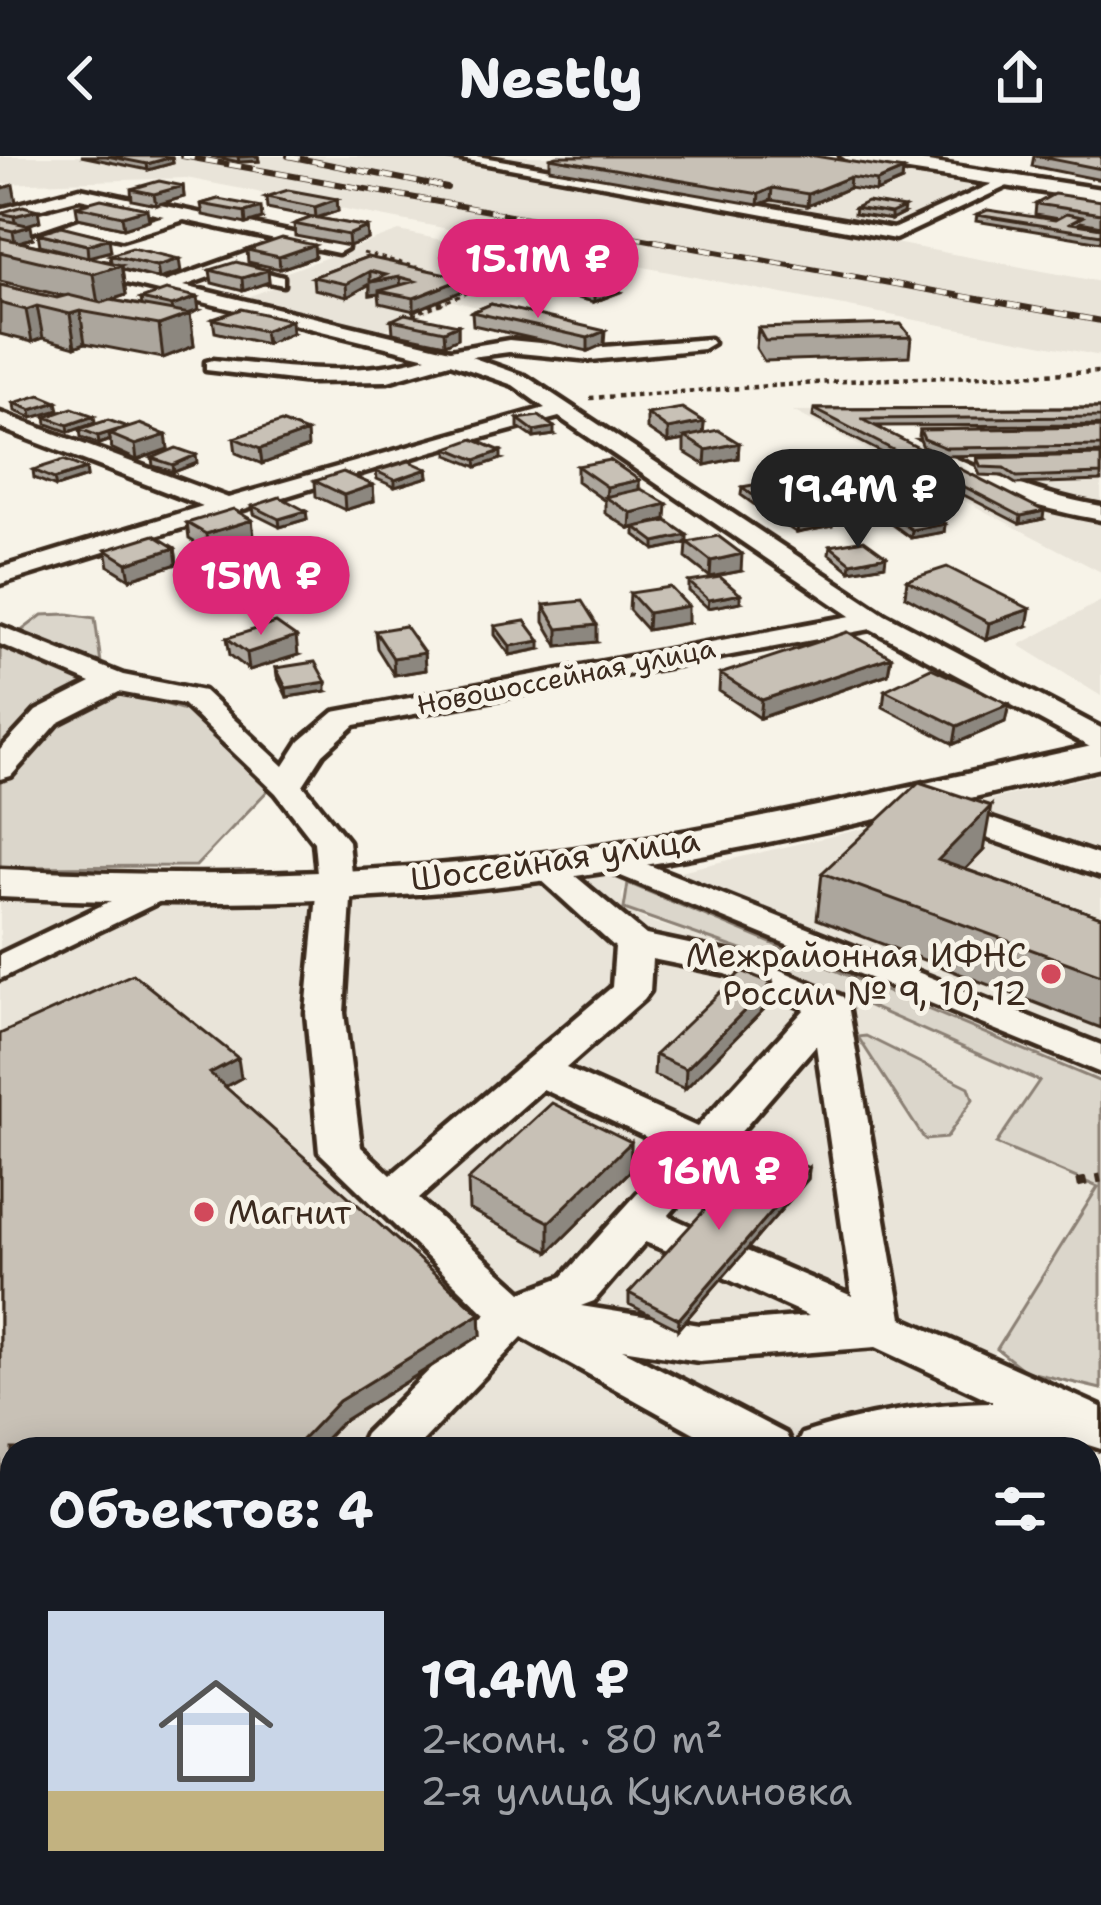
<!DOCTYPE html>
<html lang="ru">
<head>
<meta charset="utf-8">
<style>
  body { margin:0; font-family:"Shantell Sans",sans-serif; background:#20242c; color:#f1f3f6; height:100vh; display:flex; flex-direction:column; font-size:45px; white-space:nowrap }
  * { box-sizing:border-box; margin:0 }
  p { font-size:39px; color:#9ea1a6 }
  .icon { flex:none; width:66px; height:66px; fill:none; stroke:currentColor; stroke-width:2; stroke-linecap:round; stroke-linejoin:round }
  .map { position:relative; flex:1; overflow:hidden }
  .side { position:absolute; left:0px; top:1281px; width:1101px; height:468px; display:flex; flex-direction:column; background:#171b24; border-radius:36px 36px 0 0; box-shadow:0 6px 30px #0003 }
  .side>* { flex:none }
  .price { position:absolute; translate:-50% -102px; padding:0 27px; border-radius:42px; background:#db2777; color:#fff; font-size:39px; line-height:78px; filter:drop-shadow(0 3px 6px #0008) }
  .price::after { content:''; position:absolute; left:50%; top:72px; width:36px; height:27px; margin-left:-18px; background:inherit; clip-path:polygon(0 0,100% 0,50% 100%) }
  .price.on { background:#222; color:#fff }
  ul { padding:0; list-style:none }
  li { display:flex; align-items:center; gap:36px; height:300px; padding:0 48px }
  li+li { border-top:3px solid #363941 }
  li span { display:grid; place-items:center; flex:none; width:336px; height:240px; border-radius:0px; color:#555 }
  li>.icon { margin-inline-start:auto }
  span .icon { width:144px; height:144px; fill:#fffc; stroke-width:1 }
  li b { font-size:51px }
  h2 { display:flex; justify-content:space-between; align-items:center; height:144px; padding:0 48px; font-size:51px }
  header { display:flex; justify-content:space-between; align-items:center; height:156px; padding:0 48px; background:#171b24; font-size:54px; font-weight:800 }
  .map>svg:first-child { display:block }
</style>
</head>
<body>
<header><svg class="icon" aria-label="back" viewBox="0 0 24 24"><path d="M15 5l-7 7 7 7"/></svg>Nestly<svg class="icon" aria-label="share" viewBox="0 0 24 24"><path d="M12 15V3M7 8l5-5 5 5M5 13v7h14v-7"/></svg></header>
<div class="map">
<svg width="1101" height="1749" viewBox="0 0 1101 1749">
  <rect width="100%" height="100%" fill="#f7f3e8"/>
  <filter id="ink" filterUnits="userSpaceOnUse"><feTurbulence type="fractalNoise" baseFrequency=".00833" numOctaves="2"/><feDisplacementMap in="SourceGraphic" scale="24" xChannelSelector="R" yChannelSelector="G"/><feConvolveMatrix kernelMatrix="1 2 1 2 8 2 1 2 1" color-interpolation-filters="sRGB"/></filter>
  <g filter="url(#ink)">
    <path fill="#e9e4d9" d="M0,0H431L493,11L1101,126V200L186,22L0,28Z
      M441,0H816L1004,30L894,79Z
      M399,75L586,115L494,155L453,145L377,177L242,143L290,125L276,120Z
      M1101,252V416L793,255Z
      M1101,445V540L1019,489Z
      M1101,618V926L628,727L622,739L624,753L646,764L747,796L1040,925L1099,1031L935,1293H12V1660L0,1644V727L54,730L606,702L628,727Z
      M462,1737H656L648,1749H478Z"/>
    <path fill="#dbd6cb" stroke="#8b8074" stroke-width="3" d="M68,458L95,462L104,530L188,555L271,631L196,710L0,711V482L11,483L42,459Z
      M628,727L1101,926V1233L1025,1215L997,1193L1098,1031L996,988L1039,925L747,796L624,753Z
      M866,880L969,931L973,943L946,982L925,984L858,881Z
      M1101,1432V1544L1097,1556L1089,1560V1465Z
      M199,1737H462L478,1749H214Z"/>
    <g fill="none" stroke-linecap="round" stroke-linejoin="round">
      <g stroke="#3b2a1e" stroke-width="9">
        <path id="minor" d="M445,0H477L893,73L1005,22L1018,25L895,83Z
          M80,32L344,88L347,92L338,97L300,89L241,110L283,121V129L223,116L184,130L450,194L509,184L591,192L710,183L713,187L703,193L591,204L509,196L471,201L527,221L885,458L1101,572V593L1090,591L871,473L355,569L323,598L303,629L348,685L352,728L344,857L361,991L391,1019L612,831L615,791L527,711L532,704H556L646,779L750,801L843,841L848,849L902,1162L1101,1251V1293L1085,1288L1068,1293L1006,1286L919,1293H795L802,1278C862,1258 930,1247 994,1246L876,1191L699,1205L622,1193L786,1278L793,1293H723L522,1181L415,1293H358L365,1278L486,1158L319,996L306,857L318,728L314,686L276,637L183,548L119,536L58,567L11,620L0,623V594L36,555L91,527L0,488V470L123,519L204,535L284,610L300,585L334,556L851,460L559,261L433,295L0,428V412L203,350L0,272V257L228,342L545,252L513,229L450,207L388,225L310,226L206,214V206L213,204C285,211 356,222 427,201L0,96V86L10,88L80,64L121,73L164,60L80,42L0,63V53ZM184,64L280,85L165,126L26,92L81,74L122,83ZM652,803L726,818L805,853L697,971L566,912L644,843L650,835ZM816,889L852,1140L735,1090L719,1095L712,1107L719,1119L809,1160L699,1169L581,1150L594,1145L645,1086L685,1102L701,1097L707,1086L701,1075L668,1060ZM543,933L676,995L562,1121L522,1136L419,1043Z
          M973,268L984,275L981,280L912,282C974,312 1033,338 1101,350V364C1043,354 921,321 880,281L883,271L891,269Z
          M936,644L1101,700V721L924,661L920,654Z
          M606,692L1101,889V917L594,709L589,702L594,695Z
          M161,721L173,725L179,732L173,739L0,823V798Z
          M710,1737H775L770,1749H705Z"/>
      </g>
      <g stroke="#3b2a1e" stroke-width="9">
        <path id="major" d="M841,0H889L1101,33V45L851,6Z
          M1101,588V612C917,654 733,699 547,724C365,749 182,750 0,741V713C182,722 365,721 546,697C733,673 917,628 1101,588Z
          M0,1606L12,1610V1699L0,1694Z
          M1101,1652V1749H1065L1056,1737H1089V1657Z
          M41,1737H129L134,1749H46Z"/>
      </g>
      <path stroke="#3b2a1e" stroke-width="3" stroke-dasharray="4.5 4.5" stroke-linecap="butt" d="M363,97L436,116
        M439,148L488,129L456,121"/>
      <path stroke="#3b2a1e" stroke-width="4.5" stroke-dasharray="4.5 4.5" stroke-linecap="butt" d="M404,161L447,145
        M590,242L861,224L1101,216"/>
      <path stroke="#3b2a1e" stroke-width="9" stroke-dasharray="10 10" stroke-linecap="butt" d="M1077,1027L1101,1022"/>
      <path stroke="#3b2a1e" stroke-width="10" stroke-dasharray="14 14" stroke-linecap="butt" d="M1089,1398L1101,1366
        M0,1735L14,1749
        M433,1737L449,1749
        M889,1737L907,1749
        M622,1749L629,1737
        M958,1749L962,1737"/>
      <use href="#minor" fill="#f7f3e8" fill-rule="evenodd"/>
      <use href="#major" fill="#f7f3e8" fill-rule="evenodd"/>
      <g stroke="#3b2a1e" stroke-width="6">
        <path id="rail" d="M182,0L1101,165
          M288,0L447,32"/>
      </g>
      <use href="#rail" stroke="#f7f3e8" stroke-width="4.5" stroke-dasharray="12" stroke-linecap="butt"/>
    </g>
    <path fill="#aca69d" stroke="#3b2a1e" stroke-width="3" d="M81,0H165L172,1L173,7L148,14Z
      M211,0H258L259,5L239,6Z
      M1034,0H1101V24L1032,10Z
      M550,2L903,14L902,25L876,36L849,32L807,50L771,44L758,49L550,13Z
      M183,30L184,41L156,49L132,44L131,33Z
      M266,41L337,43L338,55L317,62L367,71L368,83L349,90L295,80L294,68L313,61L267,52Z
      M218,43L262,63L246,68L203,59L201,48Z
      M1101,45V70L1081,66L1078,68L1101,72V86L976,65L977,59L1055,64L1058,63L1035,59L1036,48Z
      M76,50L149,64L124,72L78,62Z
      M855,52L903,58L891,64L854,58Z
      M0,56L40,65L26,69L33,82L20,86L111,106L110,99L181,116L159,123L122,113L126,139L111,144L142,149L141,143L199,154L188,158H190L194,190L163,202L85,187L75,191L43,182L32,186L0,178V129L57,142L64,140L0,125Z
      M38,77L111,95L88,101L40,89Z
      M247,94L315,101L280,113L248,106Z
      M367,101L465,134L414,155L380,147L379,138L370,139V128L347,141L314,133L313,121Z
      M210,114H268L269,126L243,135L212,127Z
      M565,126L620,136L594,146L565,139Z
      M491,148L604,188L588,195L473,169L472,156Z
      M213,163L292,177L266,188L215,176Z
      M392,164L458,169V182L445,188L393,177Z
      M758,172L911,181L909,200L764,205L756,192Z
      M14,247L59,254L32,262L15,255Z
      M1101,252V269L876,270L1043,363L1020,368L813,261L814,253Z
      M647,258L704,266L703,277L739,287L738,302L705,309L684,296V284L668,287L647,273Z
      M46,261L95,267L69,276L47,268Z
      M518,263L554,279L534,282L518,271Z
      M127,271L166,279L168,293L137,304L111,292L110,284L99,288L81,281L80,273Z
      M1101,271V297L944,300L923,291L919,281L920,274Z
      M234,282L308,291L262,308L236,297Z
      M448,292L501,303L477,311L448,299Z
      M1101,299V325L1016,328L1003,320L980,319L976,310L977,302Z
      M152,302L197,307L174,316L153,310Z
      M577,310L639,324V333L666,363L638,370L687,386L741,415L710,421L686,402L687,387L655,394L635,379V371L630,373L605,357V345L577,325Z
      M86,313L87,321L56,331L34,322L33,314Z
      M427,313L428,321L395,331L377,323L376,315Z
      M315,325L373,329L374,345L345,354L316,340Z
      M742,331L787,347L759,352L741,339Z
      M253,350L306,355L307,363L280,371L254,358Z
      M778,356L833,362L832,370L797,377L777,364Z
      M893,360L945,368L944,376L911,382L892,368Z
      M187,367L254,380L208,394L189,383Z
      M830,390L885,409L850,415L829,398Z
      M175,392L177,408L130,423L109,410L106,394Z
      M907,424L1027,470L986,484L905,440Z
      M689,426L740,446L708,452L689,435Z
      M630,437L688,467L647,474L629,454Z
      M544,449L597,486L558,490L544,466Z
      M495,470L540,493L510,499L495,479Z
      M375,475L424,497L425,514L394,519L377,492Z
      M227,482L298,499L249,514L230,499Z
      M891,501L888,518L760,562L719,535L720,518Z
      M276,512L326,535L287,541L277,520Z
      M885,534L1009,548L1005,566L954,588L883,551Z
      M983,695L965,713L1101,761V872L817,763L822,717Z
      M770,847L685,933L654,919L655,899Z
      M0,878L241,922L225,931L480,1158L481,1179L342,1266L12,1293V1459L0,1442Z
      M631,986L630,1015L549,1096L469,1053L468,1024Z
      M809,1012L808,1023L678,1173L629,1148V1137Z"/>
    <path fill="#8c877f" stroke="#3b2a1e" stroke-width="3" d="M258,0L259,5L239,6L238,1Z
      M172,1L173,7L148,14L147,8Z
      M903,14L902,25L876,36L877,25Z
      M850,21L849,32L807,50L808,38Z
      M13,29L16,46L0,50V33Z
      M183,30L184,41L156,49L154,38Z
      M772,32L771,44L758,49L759,38Z
      M337,43L338,55L316,62L315,51Z
      M261,51L262,63L246,68L245,56Z
      M904,52L903,58L891,64V58Z
      M147,53L149,64L124,72L122,60Z
      M38,54L40,65L16,72L14,60Z
      M31,70L33,82L15,87L13,75Z
      M367,71L368,83L349,90L348,79Z
      M109,82L111,95L88,101L87,89Z
      M314,89L315,101L280,113L279,101Z
      M179,103L181,116L159,123L157,110Z
      M121,109L126,139L98,148L93,118Z
      M268,114L269,126L243,135L242,122Z
      M370,115V126L400,121L401,134L379,135V138L370,139V128L347,141L346,128Z
      M465,122V134L414,155V142Z
      M620,123V136L594,146V133Z
      M197,141L199,154L174,163L172,150Z
      M37,150L43,182L32,186L26,154Z
      M80,155L85,187L75,191L70,158Z
      M190,158L194,190L163,202L159,169Z
      M291,164L292,177L266,188L264,175Z
      M458,169V182L445,188L444,175Z
      M605,175L604,188L588,195V182Z
      M57,246L59,254L32,262L31,254Z
      M94,260L95,267L69,276L68,269Z
      M704,266L703,281H685L684,284L668,287V273Z
      M127,271L109,278L110,284L99,288L98,280Z
      M554,271V279L534,282V275Z
      M307,276L308,291L262,308L260,293Z
      M166,279L168,293L137,304L135,289Z
      M739,287L738,302L705,309L706,294Z
      M501,295V303L477,311L476,304Z
      M196,299L197,307L174,316L173,309Z
      M86,313L87,321L56,331L54,323Z
      M427,313L428,321L395,331V324Z
      M639,324V339L606,342L607,331Z
      M373,329L374,345L345,354L344,339Z
      M788,339L787,347L759,352V344Z
      M667,348L666,363L630,373L631,357Z
      M306,355L307,363L280,371L279,363Z
      M1044,355L1043,363L1020,368L1021,360Z
      M833,362L832,370L797,377L798,369Z
      M252,364L254,380L208,394L206,378Z
      M945,368L944,376L911,382L912,374Z
      M687,379V387L655,394V386Z
      M175,392L177,408L130,423L127,407Z
      M742,398L741,415L710,421L711,405Z
      M886,400L885,409L850,415L851,407Z
      M740,438V446L708,452L709,444Z
      M688,450V467L647,474L648,457Z
      M1030,453L1027,470L986,484L989,467Z
      M597,469V486L558,490V473Z
      M296,481L298,499L249,514L247,497Z
      M540,485V493L510,499V490Z
      M424,497L425,514L394,519L393,502Z
      M891,501L888,518L760,562L762,544Z
      M326,526V535L287,541L286,532Z
      M1009,548L1005,566L954,588L957,570Z
      M991,650L983,695L930,750L938,704Z
      M772,827L770,847L685,933L686,913Z
      M238,902L241,922L213,937L210,917Z
      M631,986L630,1015L549,1096V1066Z
      M809,1012L808,1023L678,1173L679,1163Z
      M480,1158L481,1179L342,1266L316,1293H293L339,1245Z"/>
    <path fill="#c8c1b6" stroke="#3b2a1e" stroke-width="3" d="M107,0H165L172,1L147,8Z
      M557,0H815L903,14L877,25L850,21L808,38L772,32L759,38L550,2Z
      M1036,0H1101V13Z
      M159,25L183,30L154,38L131,33Z
      M288,34L337,43L315,51L266,41Z
      M1054,38L1101,45V58L1036,48Z
      M101,43L147,53L122,60L76,50Z
      M218,43L261,51L245,56L201,48Z
      M867,46L904,52L891,58L855,52Z
      M23,50L38,54L14,60L0,57Z
      M988,54L1055,64L1066,58L1082,61L1071,67L1101,72V79L977,59Z
      M313,61L367,71L348,79L294,68Z
      M0,63L31,70L13,75L0,72Z
      M61,70L109,82L87,89L38,77Z
      M0,82H2L121,109L93,118L0,96Z
      M282,82L314,89L279,101L247,94Z
      M132,92L179,103L157,110L110,99Z
      M367,101L465,122L414,142L379,135L415,125L400,121L370,126L386,119L370,115L346,128L313,121Z
      M236,106L268,114L242,122L210,114Z
      M592,116L620,123L594,133L565,126Z
      M0,129L57,142L68,139L101,147L111,144L190,158L159,169L80,155L70,158L37,150L26,154L0,147Z
      M166,134L197,141L172,150L141,143Z
      M491,148L605,175L588,182L472,156Z
      M241,153L291,164L264,175L213,163Z
      M405,158L458,169L444,175L392,164Z
      M901,168L911,181L765,185L758,172Z
      M40,239L57,246L31,254L14,247Z
      M72,252L94,260L68,269L46,261Z
      M682,252L704,266L668,273L647,258Z
      M1101,252V261L861,263L1044,355L1021,360L814,253Z
      M539,260L554,271L534,275L518,263Z
      M108,264L127,271L98,280L80,273Z
      M281,266L307,276L260,293L234,282Z
      M140,268L166,279L135,289L109,278Z
      M1101,271V290L946,292L924,283L920,274Z
      M718,274L739,287L706,294L685,281Z
      M473,283L501,295L476,304L448,292Z
      M176,292L196,299L173,309L152,302Z
      M1101,299V318L1017,321L1004,312L981,311L977,302Z
      M64,304L86,313L54,323L33,314Z
      M610,304L639,324L607,331L577,310Z
      M409,305L427,313L395,324L376,315Z
      M343,316L373,329L344,339L315,325Z
      M770,326L788,339L759,344L742,331Z
      M641,333L667,348L631,357L605,341Z
      M280,341L306,355L279,363L253,350Z
      M813,348L833,362L798,369L778,356Z
      M233,353L252,364L206,378L187,367Z
      M926,355L945,368L912,374L893,360Z
      M667,365L687,379L655,386L635,371Z
      M154,379L175,392L127,407L106,394Z
      M718,380L742,398L711,405L687,386Z
      M864,384L886,400L851,407L830,390Z
      M947,411L1030,453L989,467L907,424Z
      M720,421L740,438L709,444L689,426Z
      M670,431L688,450L648,457L630,437Z
      M582,445L597,469L558,473L544,449Z
      M525,465L540,485L510,490L495,470Z
      M276,467L296,481L247,497L227,482Z
      M405,470L424,497L393,502L375,475Z
      M848,476L891,501L762,544L720,518Z
      M315,506L326,526L286,532L276,512Z
      M931,512L1009,548L957,570L885,534Z
      M919,626L991,650L938,704L1101,761V819L822,717Z
      M742,815L772,827L686,913L655,899Z
      M133,818L238,902L210,917L480,1158L339,1245L293,1293H12V1448L0,1431V878Z
      M552,947L631,986L549,1066L468,1024Z
      M762,991L809,1012L679,1163L629,1137Z"/>
  </g>
  <g fill="#d1495b" stroke="#f7f3e8" stroke-width="4.5">
    <circle cx="1051" cy="818" r="12"/>
    <circle cx="204" cy="1056" r="12"/>
  </g>
  <g text-anchor="middle" stroke-width="10" stroke-linejoin="round" paint-order="stroke">
    <g font-size="27" fill="#3b2a1e" stroke="#f7f3e8">
      <text transform="translate(566 521) rotate(-11)" y="9">Новошоссейная улица</text>
    </g>
    <g font-size="33" fill="#3b2a1e" stroke="#f7f3e8">
      <text transform="translate(555 703) rotate(-8)" y="12">Шоссейная улица</text>
    </g>
    <g font-size="33" fill="#3b2a1e" stroke="#f7f3e8" text-anchor="end">
      <text x="1027" y="811">Межрайонная ИФНС<tspan x="1027" dy="38">России № 9, 10, 12</tspan></text>
      <text x="228" y="1068" text-anchor="start">Магнит</text>
    </g>
  </g>
</svg>
<b class="price" style="left:538px;top:165px">15.1M ₽</b>
<b class="price on" style="left:858px;top:395px">19.4M ₽</b>
<b class="price" style="left:261px;top:482px">15M ₽</b>
<b class="price" style="left:719px;top:1077px">16M ₽</b>
<section class="side">
<h2>Объектов: 4<svg class="icon" aria-label="filters" viewBox="0 0 24 24"><path d="M4 7h16M4 17h16"/><circle cx="9" cy="7" r="2"/><circle cx="15" cy="17" r="2"/></svg></h2>
<ul>
<li><span style="background:linear-gradient(#c9d6e8 75%,#c2b280 0)"><svg class="icon" aria-label="home" viewBox="0 0 24 24"><path d="M3 11l9-7 9 7M6 9v11h12V9"/></svg></span><div><b>19.4M ₽</b><p>2-комн. · 80 m²</p><p>2-я улица Куклиновка</p></div></li>
</ul>
</section>
</div>
</body>
</html>
